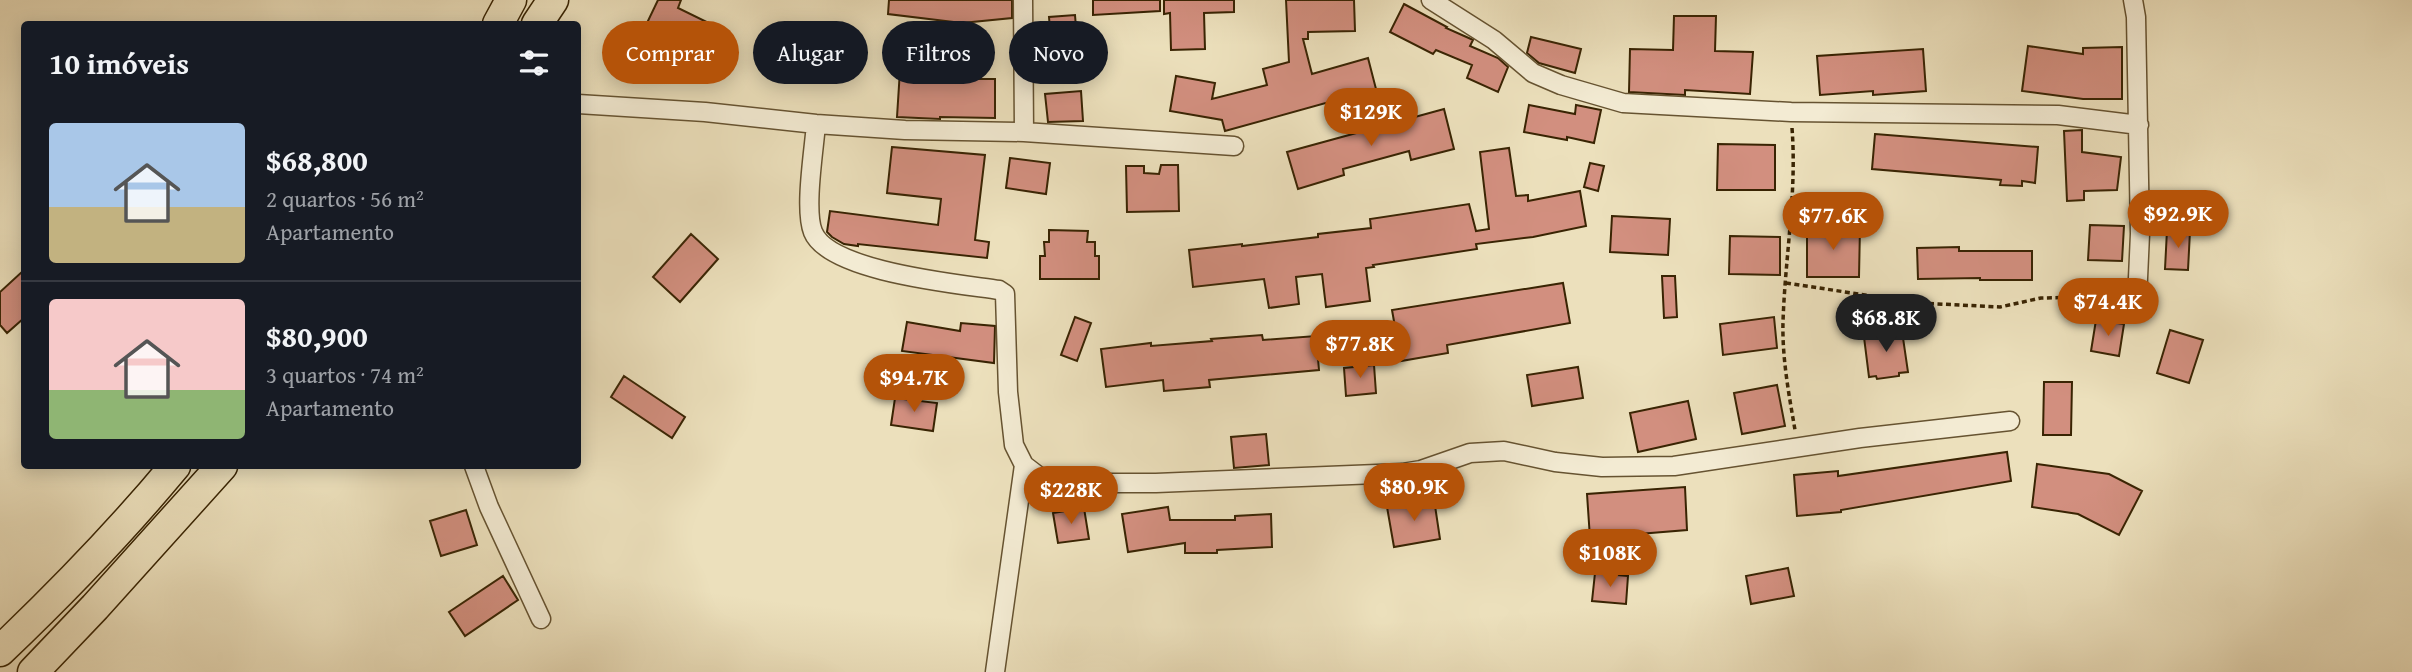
<!DOCTYPE html>
<html lang="pt">
<head>
<meta charset="utf-8">
<style>
  body { margin:0; font-family:"Gentium Book Plus",serif; background:#20242c; color:#f1f3f6; height:100vh; display:flex; flex-direction:column; font-size:26px; white-space:nowrap }
  * { box-sizing:border-box; margin:0 }
  p { font-size:23px; color:#9ea1a6 }
  .icon { flex:none; width:38px; height:38px; fill:none; stroke:currentColor; stroke-width:2; stroke-linecap:round; stroke-linejoin:round }
  .map { position:relative; flex:1; overflow:hidden }
  .details { position:absolute; left:21px; top:21px; width:560px; height:448px; display:flex; flex-direction:column; background:#171b24; border-radius:7px; box-shadow:0 4px 18px #0003 }
  .details>* { flex:none }
  .hud { position:absolute; left:602px; top:21px; width:665px; height:63px; display:flex; gap:14px }
  .price { position:absolute; translate:-50% -60px; padding:0 16px; border-radius:24px; background:#b45309; color:#fff; font-size:23px; line-height:46px; filter:drop-shadow(0 2px 4px #0008) }
  .price::after { content:''; position:absolute; left:50%; top:42px; width:21px; height:16px; margin-left:-10px; background:inherit; clip-path:polygon(0 0,100% 0,50% 100%) }
  .price.active { background:#222; color:#fff }
  ul { padding:0; list-style:none }
  li { display:flex; align-items:center; gap:21px; height:175px; padding:0 28px }
  li+li { border-top:2px solid #363941 }
  li span { display:grid; place-items:center; flex:none; width:196px; height:140px; border-radius:7px; color:#555 }
  li>.icon { margin-inline-start:auto }
  span .icon { width:84px; height:84px; fill:#fffc; stroke-width:1 }
  li b { font-size:30px }
  h2 { display:flex; justify-content:space-between; align-items:center; height:84px; padding:0 28px; font-size:30px }
  .tag { padding:0 24px; border-radius:32px; background:#171b24; box-shadow:0 4px 18px #0003; font-size:24px; line-height:63px }
  .tag.active { background:#b45309; color:#fff }
  .map>svg:first-child { display:block }
</style>
</head>
<body>
<div class="map">
<svg width="2412" height="672" viewBox="0 0 2412 672">
  <rect width="100%" height="100%" fill="#ece0bc"/>
  <filter id="stains"><feTurbulence type="fractalNoise" baseFrequency=".00286" numOctaves="4"/><feColorMatrix values="0 0 0 0 .2 0 0 0 0 .09 0 0 0 0 .02 0 0 0 .5 -.17"/></filter>
  <radialGradient id="worn" r=".72"><stop offset=".6" stop-color="#630" stop-opacity="0"/><stop offset="1" stop-color="#630" stop-opacity=".3"/></radialGradient>
  <path fill="#d28f7f" stroke="#392403" stroke-width="2" d="M658,0H681L678,8L721,29L700,73L678,62L686,45L646,25Z
    M889,0H1012V18L962,23L888,14Z
    M1093,0H1160V11L1093,15Z
    M1164,0H1234V12L1204,13L1205,49L1171,50L1170,13L1164,14Z
    M1286,0H1354L1355,31L1308,32V39H1303L1312,74L1368,58L1376,89L1225,131L1222,120L1170,111L1176,76L1215,83L1212,99L1267,85L1263,69L1289,62Z
    M1404,4L1447,27L1446,28L1471,39L1473,40L1470,46L1498,58L1508,67L1498,92L1467,78L1472,65L1436,50L1433,54L1390,32Z
    M1075,15L1077,40L1051,42L1049,17Z
    M1674,16H1716L1715,51L1753,52L1750,94L1685,90V95L1629,92L1630,49L1673,50Z
    M1531,37L1581,49L1575,73L1539,63L1527,53Z
    M2028,46L2083,54V48L2122,47V99H2083L2022,91Z
    M1923,49L1926,91L1873,95V91L1820,95L1817,56Z
    M900,70L943,73V79H995V118L940,117V119L897,117Z
    M1081,91L1083,121L1048,122L1045,94Z
    M1529,105L1575,114L1576,105L1601,110L1594,143L1567,137V140L1524,132Z
    M1444,109L1454,149L1411,160L1409,151L1343,169L1344,175L1298,189L1287,152Z
    M2082,130V152L2121,157L2117,190L2084,191V200L2067,201L2064,131Z
    M1875,134L2038,147L2035,183L2022,181V186L2000,185L2001,180L1872,169Z
    M1718,144L1775,145V190H1717Z
    M892,147L985,155L975,240L989,242L987,258L858,244V246L844,244L832,237L827,232L830,211L938,225L941,199L887,193Z
    M1509,148L1516,196L1528,195V201L1580,191L1586,226L1533,237L1476,244L1477,249L1373,265L1374,267L1366,268L1370,301L1326,307L1322,274L1296,277L1299,304L1269,308L1264,279L1193,287L1189,250L1242,244V246L1318,237V234L1371,228L1370,219L1469,204L1476,231L1489,229L1480,152Z
    M1010,158L1050,163L1046,194L1006,188Z
    M1590,163L1604,166L1598,191L1584,187Z
    M1161,165H1178L1179,211L1127,212L1126,166H1144V173L1159,174Z
    M1612,216L1670,219L1668,255L1610,252Z
    M2090,225L2124,226L2122,261L2088,260Z
    M1807,227H1860L1859,277H1807Z
    M1049,230L1088,231L1087,242H1095V256H1099V279H1040V256H1045L1044,242H1049Z
    M2167,230L2190,231L2188,270L2165,269Z
    M691,234L718,259L680,302L653,277Z
    M1730,236L1780,237V275L1729,274Z
    M1959,247V251H2032V280H1980V278L1918,279L1917,248Z
    M24,270V318L7,333L0,325V292Z
    M1662,276H1675L1677,317L1664,318Z
    M1563,283L1570,323L1447,345L1448,353L1401,361L1392,310Z
    M1075,317L1091,323L1077,361L1061,355Z
    M1774,317L1777,348L1723,355L1720,324Z
    M2096,320L2124,324L2119,356L2091,351Z
    M907,322L960,331L961,323L995,326L994,363L902,351Z
    M1893,329V333L1902,331L1908,372L1899,373V376L1877,379L1876,376L1869,377L1864,337L1871,336L1870,332Z
    M2170,330L2203,340L2189,383L2157,373Z
    M1262,335L1263,340L1316,336L1319,370L1209,380L1210,387L1164,391L1163,380L1106,387L1101,349L1151,343V346L1212,341L1211,339Z
    M1374,365L1376,393L1346,396L1344,368Z
    M1578,367L1583,398L1532,406L1527,375Z
    M624,376L685,417L672,438L611,397Z
    M2044,382H2072L2071,435H2043Z
    M1777,385L1785,426L1742,434L1734,393Z
    M895,398L937,403L933,431L891,425Z
    M1688,401L1696,439L1638,452L1630,413Z
    M1266,434L1269,465L1234,468L1231,437Z
    M2007,452L2011,481L1841,510V512L1797,516L1794,475L1838,471V476Z
    M2037,464L2109,474L2142,491L2119,535L2078,514L2032,507Z
    M1685,487L1687,530L1590,538L1587,494Z
    M1434,499L1440,539L1394,547L1387,507Z
    M1168,507L1170,520H1235V516L1271,514L1272,547L1217,550V553H1185V543L1128,552L1122,514Z
    M1084,508L1089,539L1058,543L1053,513Z
    M466,510L477,545L441,556L430,521Z
    M1788,568L1794,596L1751,604L1746,576Z
    M1595,573L1628,576L1626,604L1592,601Z
    M503,576L518,600L465,636L449,612Z"/>
  <g fill="none" stroke-linecap="round" stroke-linejoin="round">
    <g stroke="#665331" stroke-width="21">
      <path id="minor" d="M1023,0L1024,132
        M1431,0L1494,40L1533,73L1561,85L1623,103L1791,112L2058,115L2139,125
        M2133,0L2136,17L2140,234L2137,300
        M578,104L705,112L816,124L905,130L1024,132L1234,146
        M816,124C814,150 804,210 813,232C829,272 960,284 999,290L1005,294L1008,392L1014,445L1024,465L1041,478L1077,483H1156L1402,473L1421,470L1470,453L1504,451L1555,462L1602,467L1674,466L1860,438L2010,421
        M474,466L489,507L541,619
        M995,672L1024,465"/>
    </g>
    <g stroke="#392403" stroke-width="33">
      <path id="primary" d="M498,24L511,0
        M537,24L553,0
        M0,651C62,592 121,531 175,466
        M33,672L95,607L222,466"/>
    </g>
    <path stroke="#392403" stroke-width="3.5" stroke-dasharray="5 3.5" stroke-linecap="butt" d="M1792,128C1797,194 1785,257 1783,322C1782,358 1789,395 1795,430
      M1786,283L1918,303L2000,307L2041,298L2092,297L2122,290"/>
    <use href="#minor" stroke="#f3ebd3" stroke-width="18"/>
    <use href="#primary" stroke="#ece0bc" stroke-width="30"/>
  </g>
  <rect width="100%" height="100%" filter="url(#stains)"/>
  <rect width="100%" height="100%" fill="url(#worn)"/>
</svg>
<b class="price" style="left:1371px;top:148px">$129K</b>
<b class="price" style="left:2178px;top:250px">$92.9K</b>
<b class="price" style="left:1833px;top:252px">$77.6K</b>
<b class="price" style="left:2108px;top:338px">$74.4K</b>
<b class="price active" style="left:1886px;top:354px">$68.8K</b>
<b class="price" style="left:1360px;top:380px">$77.8K</b>
<b class="price" style="left:914px;top:414px">$94.7K</b>
<b class="price" style="left:1414px;top:523px">$80.9K</b>
<b class="price" style="left:1071px;top:526px">$228K</b>
<b class="price" style="left:1610px;top:589px">$108K</b>
<div class="hud">
<a class="tag active">Comprar</a>
<a class="tag">Alugar</a>
<a class="tag">Filtros</a>
<a class="tag">Novo</a>
</div>
<section class="details">
<h2>10 imóveis<svg class="icon" aria-label="filters" viewBox="0 0 24 24"><path d="M4 7h16M4 17h16"/><circle cx="9" cy="7" r="2"/><circle cx="15" cy="17" r="2"/></svg></h2>
<ul>
<li><span style="background:linear-gradient(#a9c7e8 60%,#c2b280 0)"><svg class="icon" aria-label="home" viewBox="0 0 24 24"><path d="M3 11l9-7 9 7M6 9v11h12V9"/></svg></span><div><b>$68,800</b><p>2 quartos · 56 m²</p><p>Apartamento</p></div></li>
<li><span style="background:linear-gradient(#f6c9c9 65%,#8fb573 0)"><svg class="icon" aria-label="home" viewBox="0 0 24 24"><path d="M3 11l9-7 9 7M6 9v11h12V9"/></svg></span><div><b>$80,900</b><p>3 quartos · 74 m²</p><p>Apartamento</p></div></li>
</ul>
</section>
</div>
</body>
</html>
